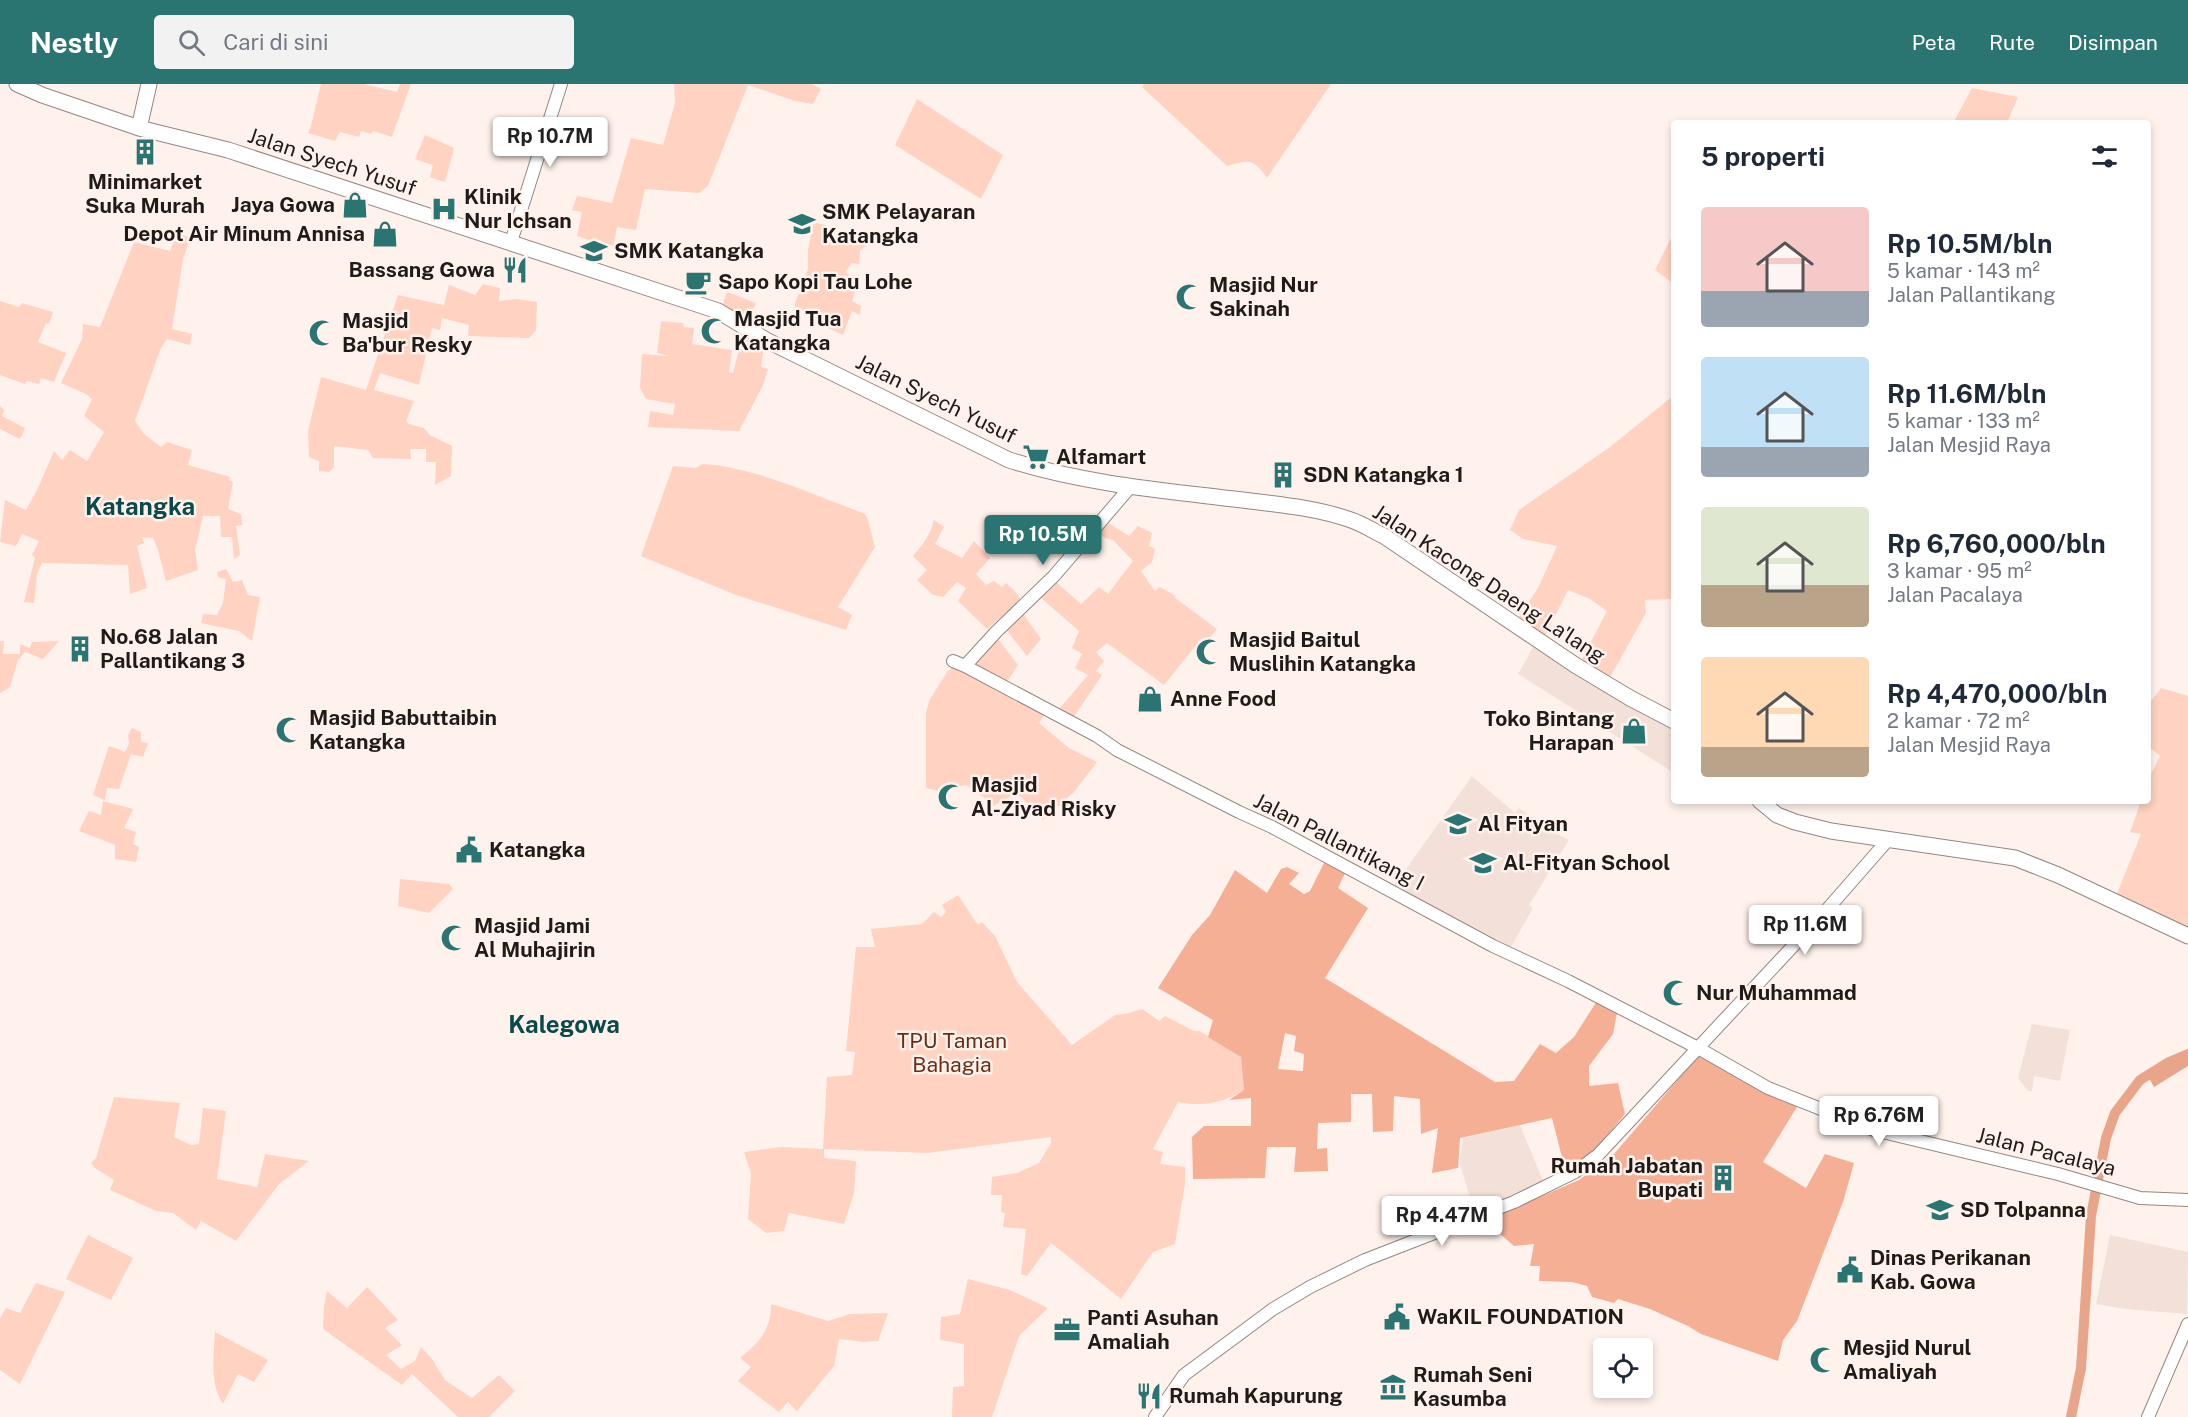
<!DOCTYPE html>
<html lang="id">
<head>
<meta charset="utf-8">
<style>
  body { margin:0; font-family:"Public Sans",sans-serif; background:#f2f2f3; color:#1f2937; height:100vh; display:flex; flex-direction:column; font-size:22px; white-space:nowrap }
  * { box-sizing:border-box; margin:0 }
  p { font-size:20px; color:#747a83 }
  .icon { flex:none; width:33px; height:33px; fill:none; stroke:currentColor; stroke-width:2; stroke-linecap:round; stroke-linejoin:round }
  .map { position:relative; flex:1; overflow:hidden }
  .details { position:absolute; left:1671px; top:36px; width:480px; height:684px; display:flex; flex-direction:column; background:#fff; border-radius:6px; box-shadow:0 3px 9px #0003 }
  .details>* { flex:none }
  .controls { position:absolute; left:1593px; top:1254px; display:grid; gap:12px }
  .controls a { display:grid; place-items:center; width:60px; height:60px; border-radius:6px; background:#fff; box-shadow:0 3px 9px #0003; font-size:30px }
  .price { position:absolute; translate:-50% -51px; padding:0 14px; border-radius:6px; background:#fff; color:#222; font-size:20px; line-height:39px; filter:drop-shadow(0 2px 3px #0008) }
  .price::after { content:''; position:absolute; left:50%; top:36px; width:18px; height:14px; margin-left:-9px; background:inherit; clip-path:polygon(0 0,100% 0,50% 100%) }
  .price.active { background:#2a7471; color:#fff }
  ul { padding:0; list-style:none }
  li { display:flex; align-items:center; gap:18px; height:150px; padding:0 30px }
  li span { display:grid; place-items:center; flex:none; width:168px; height:120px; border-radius:6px; color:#555 }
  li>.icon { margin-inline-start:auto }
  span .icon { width:72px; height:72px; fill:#fffc; stroke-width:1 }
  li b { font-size:26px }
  h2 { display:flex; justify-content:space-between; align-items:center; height:72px; padding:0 30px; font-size:26px }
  header { display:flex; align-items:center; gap:36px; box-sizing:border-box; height:84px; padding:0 30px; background:#2a7471; color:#fff }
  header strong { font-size:28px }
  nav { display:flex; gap:33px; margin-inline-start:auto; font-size:21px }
  .search { width:420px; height:54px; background:#f2f2f3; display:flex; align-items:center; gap:15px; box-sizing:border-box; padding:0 21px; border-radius:6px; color:#747a83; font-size:22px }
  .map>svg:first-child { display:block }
</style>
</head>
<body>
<header>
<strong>Nestly</strong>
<div class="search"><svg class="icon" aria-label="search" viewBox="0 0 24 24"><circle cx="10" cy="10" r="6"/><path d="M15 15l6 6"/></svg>Cari di sini</div>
<nav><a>Peta</a><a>Rute</a><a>Disimpan</a></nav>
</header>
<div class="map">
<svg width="2188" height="1333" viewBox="0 0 2188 1333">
  <rect width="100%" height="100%" fill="#fff2ed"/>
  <path fill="#f3e1d9" d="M1533,563L1615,613L1674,646V689L1518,590Z
    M1472,692L1515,729L1519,724L1549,746L1569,756L1529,821L1533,824L1511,863L1394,802Z
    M2032,940L2070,946L2060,997L2034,992L2032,1007H2028L2018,994Z
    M1520,1041L1544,1099L1474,1127L1460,1080L1463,1054Z
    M2110,1151L2188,1168L2187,1230L2125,1225L2096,1220Z"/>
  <path fill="#ffd2c1" d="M321,0H364L397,8L400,0H411L392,53L373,47L371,50L361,47L359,53L340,48L335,57L308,49L311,42Z
    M674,0H812L821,5L813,20L795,17L748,1L708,102L699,109L645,105L636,146L617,143L613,164L577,152L582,128L572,126L577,112L612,119L631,54L663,61L675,19Z
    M1144,0H1331L1267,94C1253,74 1249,76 1227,82L1142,3Z
    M1972,4L2018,13L2007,39H1953Z
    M917,15L1003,71L981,115L895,61Z
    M425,51L454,64L445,98L430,93L433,81L415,75Z
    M816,139L826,141L825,147L866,162L860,166L859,180L852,179L845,188L854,194L856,204L852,217L861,222L860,231L852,227L843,251L824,242L827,235L794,222L808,185V166L813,141Z
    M177,148L190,154L183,175L172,245L192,250L190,261L167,255L160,266L135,337L144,350L161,363L167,358L192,366L188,381L230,393L229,396L233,398L228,425L241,430L242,441L236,442L240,471L234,475L232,453H221L220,432H203L195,467L198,486L166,497L158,466L153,454L142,453L144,459L137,462L147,504L130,510L128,481L42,479L37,490L34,519L24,518L35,474L32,471L39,457L22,450L16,462L0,458L5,416L26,426L38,404L54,367L62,376L70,366L87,377L104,348L84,332L92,315L86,310L61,299L82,255L83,240L100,243L134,158L170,167Z
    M1674,148V200L1655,186Z
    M483,200L500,204L499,217L517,215L537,218L536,246L529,254L468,252L469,241L442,234L440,246L432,244L419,301L380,289L374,306L414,317L406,337L409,340L424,344L430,351L452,362L451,392L435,401L436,378H426V365H410L411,375L373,374L368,366L334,362V383L329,388L319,387V377L309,373L308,347L321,293L366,306L398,211L444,221L449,201L475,211Z
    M727,208L756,219L747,239L722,223Z
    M0,217L19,223L22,219L53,228L49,240L46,239L38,258L66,269L54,298L41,294L39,300L27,297L25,300L0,291Z
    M661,237L683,239L684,243L694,244L692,260L732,266L729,288L733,289L742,254L764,263L761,283L768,285L763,301L739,347L648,343L650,327L673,331L675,320L646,315L640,304L642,270L669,272L657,269Z
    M1674,311V515L1645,516L1646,529L1609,595L1582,575L1607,527L1590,515L1568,506L1543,556L1517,536L1538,504L1557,462L1523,455L1510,446L1519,426L1610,363Z
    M0,322L4,326L2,332L25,344L20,355L0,345Z
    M702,380C752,382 817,412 865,430L867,433L875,463L838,523L852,531L846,546L736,511L641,472L673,382L696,384Z
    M934,436L944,443L935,460L962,474L974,457L990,474L976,490L986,501L994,497L1002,503L1006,499L1014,506L1021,516L987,545L958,517L966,504L957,498L943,513L933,511L917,496L927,486L913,472C923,460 930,452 934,436Z
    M1107,438L1129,452L1138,442L1152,449L1149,462L1155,465L1152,478L1141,487L1155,507L1160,503L1176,512L1174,513L1217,545L1206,558L1201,555L1164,601L1107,559L1096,568L1104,577L1096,587L1102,591L1073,634L1059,625L1088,591L1075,584L1082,570L1072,564L1079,547L1041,514L1056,498L1081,520L1099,503L1108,510L1133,477L1114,457L1098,451Z
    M226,485L233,498L242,496L248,511L260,513L252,557L239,547L201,539L203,530L217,531L223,519L226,495L218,493L217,488Z
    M1024,531L1041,555L1027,572L1007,547Z
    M999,556L1018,581L1001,607L1046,628L1039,639L1069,664L1097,678L1074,708L1043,736L1021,713L1015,710L992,723L985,714L966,701L939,707L926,704V630L929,617L947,588L965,573Z
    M0,557H4L3,570H20V560L30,564L32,558L59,557L43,575L25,568L18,576L10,603L0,609Z
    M2161,604L2188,612V845L2116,812L2141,750L2130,748L2141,717H2148V696L2160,672L2148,662V621Z
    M132,644L141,648V658L148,659L143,673L131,670L119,705L107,704L105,716L93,711L109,662L125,668L129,660L128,651Z
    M103,717L133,725L124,744L136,748L133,760L139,763L136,778L115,775V761L79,747L89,727L101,731Z
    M400,795L449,800L453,805L429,829L398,822Z
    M958,811L978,841L982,838L995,852L1017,898L1072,961L1115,931L1125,930L1142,925L1159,937L1165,932L1194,947H1200L1241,973L1244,1006C1224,1019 1202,1023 1178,1018L1153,1065L1163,1068L1160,1080L1185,1083V1100L1175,1160L1153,1168L1121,1215L1051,1159L1027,1192L1021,1190L1026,1145L1003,1143L1005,1129L1001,1128L1002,1111H991L992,1093L1017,1089L1039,1079L1051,1059V1053L927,1069L824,1065V1074L856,1077L854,1109L844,1140L789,1129L784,1147L766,1149L748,1135L751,1090L744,1068L781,1063L823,1065L827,993L852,991L855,968L846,967L856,863H875L871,845L922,840L934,828L941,833L946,828L942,821Z
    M114,1013L180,1019L174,1053L191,1061L199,1060L203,1024L226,1027L217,1095L257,1103L265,1070L309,1077L279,1100L236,1157L201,1137L196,1146L173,1129L156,1127L110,1106L114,1096L95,1084L91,1079L96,1074Z
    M88,1151L133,1174L111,1216L66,1195Z
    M968,1195L1010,1206L1048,1224L1019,1252L992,1333H952L953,1303L964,1302V1260L940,1256L941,1233L960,1230Z
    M36,1199L65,1208L20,1300L0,1286V1234L6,1224L20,1229Z
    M367,1203L398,1236L385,1244L402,1261L386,1271L401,1285L415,1277L421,1263L432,1275L445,1296L472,1314L499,1291L515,1307L489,1333H458L412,1290L402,1301L323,1245L324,1222L327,1207L347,1224Z
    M771,1220L828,1237L850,1230L888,1229L878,1257L864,1258L839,1255L834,1282L797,1327L788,1318L779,1328L738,1297L751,1283L740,1274C759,1258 771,1247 771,1220Z
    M215,1248L268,1276L254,1298L238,1290L223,1320C209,1299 214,1272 215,1248Z"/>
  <path fill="#f4af94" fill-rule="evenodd" d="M1324,779L1345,789L1338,804L1368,824L1325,894L1495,998L1514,997L1540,960L1556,969L1574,953L1597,917L1617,929L1613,950L1589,982V1002L1618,999L1625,1030L1590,1072L1565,1085L1552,1034L1460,1054L1458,1084L1432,1089L1438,1044L1421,1050L1420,1015L1394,1012L1393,1047L1373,1048L1372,1010H1351V1038L1318,1039L1317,1065L1327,1064L1328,1087L1294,1088L1296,1063H1267L1265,1094L1193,1095L1192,1053L1204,1042H1251V1014L1229,1016L1244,1006L1241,973L1208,953L1213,936L1158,904L1192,851L1210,831L1235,786L1267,809L1281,785L1287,783L1299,789L1289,800L1304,810L1310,807ZM1285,949L1296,952L1294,967L1304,970L1303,987L1278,985Z
    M1699,971L1797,1023L1763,1078L1806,1104L1825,1070L1854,1079L1843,1118L1797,1237L1783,1256L1778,1277L1701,1250L1688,1242L1650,1225L1618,1215L1614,1219L1592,1213L1587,1202L1572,1198L1539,1197L1540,1182H1530L1534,1160L1514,1162L1492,1143H1486L1483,1135L1526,1119L1579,1096L1614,1070Z"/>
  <path fill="#e9a58a" d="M2188,967V982L2154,1003L2149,994Z"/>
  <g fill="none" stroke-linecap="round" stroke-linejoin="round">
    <path stroke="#e9a58a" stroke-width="10" d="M2071,1333L2081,1284L2091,1132L2106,1054L2115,1029L2140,996L2169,978L2188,970"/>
    <g stroke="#948680" stroke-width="14">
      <path id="minor" d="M511,158L561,0
        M953,577L965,582L996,548L1054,492L1131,402
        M965,582L1097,652L1117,666L1239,728L1272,743L1493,862L1568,897L1698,964L1768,1004L1874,1046L2058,1090L2140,1114L2188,1116
        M1155,1333L1184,1291L1273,1225L1310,1203L1365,1176L1514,1118L1575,1088L1598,1071L1824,829L1887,757
        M2148,1333L2188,1240"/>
    </g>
    <g stroke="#948680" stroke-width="17">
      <path id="major" d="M17,0L42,11L139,44L228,66L718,227L766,256L1009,376C1081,399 1159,406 1234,415C1273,420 1314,423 1351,436C1363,440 1373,447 1384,452L1575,581L1630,614L1674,637
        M139,44L149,0
        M1760,717L1777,731L1795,738L1831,747L2015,774L2058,791L2188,852"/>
    </g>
    <use href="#minor" stroke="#fff" stroke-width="12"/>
    <use href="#major" stroke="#fff" stroke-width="15"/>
  </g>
  <defs>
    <g id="building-bare" transform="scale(2.07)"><path d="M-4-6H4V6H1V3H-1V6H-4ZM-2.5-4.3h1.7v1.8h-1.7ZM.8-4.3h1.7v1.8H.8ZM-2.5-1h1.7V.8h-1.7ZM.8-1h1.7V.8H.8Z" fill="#2a7471" stroke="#fff2ed" stroke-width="2.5" paint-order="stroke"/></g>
    <g id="shop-bare" transform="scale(2.07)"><path d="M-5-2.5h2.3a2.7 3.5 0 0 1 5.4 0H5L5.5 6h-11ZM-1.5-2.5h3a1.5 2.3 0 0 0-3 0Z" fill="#2a7471" stroke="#fff2ed" stroke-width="2.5" paint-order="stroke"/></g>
    <g id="hospital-bare" transform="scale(2.07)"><path d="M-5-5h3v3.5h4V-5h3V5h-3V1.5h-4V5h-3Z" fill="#2a7471" stroke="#fff2ed" stroke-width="2.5" paint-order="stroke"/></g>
    <g id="school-bare" transform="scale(2.07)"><path d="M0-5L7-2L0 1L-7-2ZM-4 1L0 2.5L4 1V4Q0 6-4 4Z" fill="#2a7471" stroke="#fff2ed" stroke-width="2.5" paint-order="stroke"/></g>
    <g id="restaurant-bare" transform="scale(2.07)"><path d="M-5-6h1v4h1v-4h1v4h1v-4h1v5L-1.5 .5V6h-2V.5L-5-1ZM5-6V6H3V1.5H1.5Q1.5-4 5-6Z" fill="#2a7471" stroke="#fff2ed" stroke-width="2.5" paint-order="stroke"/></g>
    <g id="cafe-bare" transform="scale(2.07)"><path d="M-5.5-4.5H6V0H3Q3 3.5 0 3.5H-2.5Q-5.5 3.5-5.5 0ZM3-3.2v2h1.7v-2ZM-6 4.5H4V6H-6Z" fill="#2a7471" stroke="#fff2ed" stroke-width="2.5" paint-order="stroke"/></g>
    <g id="mosque-bare" transform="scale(2.07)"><path d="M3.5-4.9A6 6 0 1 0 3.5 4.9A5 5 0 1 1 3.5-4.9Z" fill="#2a7471" stroke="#fff2ed" stroke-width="2.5" paint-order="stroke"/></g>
    <g id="supermarket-bare" transform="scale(2.07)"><path d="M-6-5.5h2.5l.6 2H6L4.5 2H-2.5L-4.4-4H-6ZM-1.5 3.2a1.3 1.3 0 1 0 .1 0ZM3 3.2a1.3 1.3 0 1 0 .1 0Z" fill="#2a7471" stroke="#fff2ed" stroke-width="2.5" paint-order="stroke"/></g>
    <g id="civic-bare" transform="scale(2.07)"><path d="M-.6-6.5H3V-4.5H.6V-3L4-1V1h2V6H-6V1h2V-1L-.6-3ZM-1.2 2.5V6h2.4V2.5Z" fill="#2a7471" stroke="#fff2ed" stroke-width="2.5" paint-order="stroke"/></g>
    <g id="office-bare" transform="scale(2.07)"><path d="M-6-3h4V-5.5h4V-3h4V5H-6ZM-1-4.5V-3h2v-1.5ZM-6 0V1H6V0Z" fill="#2a7471" stroke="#fff2ed" stroke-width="2.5" paint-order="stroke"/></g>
    <g id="museum-bare" transform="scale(2.07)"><path d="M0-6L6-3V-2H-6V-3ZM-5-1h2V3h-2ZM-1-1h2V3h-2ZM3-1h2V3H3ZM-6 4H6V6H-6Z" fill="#2a7471" stroke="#fff2ed" stroke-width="2.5" paint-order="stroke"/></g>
  </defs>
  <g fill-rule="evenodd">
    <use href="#building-bare" x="145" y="68"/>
    <use href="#shop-bare" x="355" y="121"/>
    <use href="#hospital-bare" x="444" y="125"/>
    <use href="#school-bare" x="802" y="140"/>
    <use href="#shop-bare" x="385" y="150"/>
    <use href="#school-bare" x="594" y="167"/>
    <use href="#restaurant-bare" x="515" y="186"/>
    <use href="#cafe-bare" x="698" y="198"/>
    <use href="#mosque-bare" x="1189" y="213"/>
    <use href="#mosque-bare" x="714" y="247"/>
    <use href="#mosque-bare" x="322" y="249"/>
    <use href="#supermarket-bare" x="1036" y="373"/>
    <use href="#building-bare" x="1283" y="391"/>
    <use href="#building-bare" x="80" y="565"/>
    <use href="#mosque-bare" x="1209" y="568"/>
    <use href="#shop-bare" x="1150" y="615"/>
    <use href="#mosque-bare" x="289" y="646"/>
    <use href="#shop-bare" x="1634" y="647"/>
    <use href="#mosque-bare" x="951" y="713"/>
    <use href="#school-bare" x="1458" y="740"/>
    <use href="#civic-bare" x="469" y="766"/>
    <use href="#school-bare" x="1483" y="779"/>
    <use href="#mosque-bare" x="454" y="854"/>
    <use href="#mosque-bare" x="1676" y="909"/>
    <use href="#building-bare" x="1723" y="1094"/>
    <use href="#school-bare" x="1940" y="1126"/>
    <use href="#civic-bare" x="1850" y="1186"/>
    <use href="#civic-bare" x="1397" y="1233"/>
    <use href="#office-bare" x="1067" y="1246"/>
    <use href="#mosque-bare" x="1823" y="1276"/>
    <use href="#museum-bare" x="1393" y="1303"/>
    <use href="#restaurant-bare" x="1149" y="1312"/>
  </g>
  <g text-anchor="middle" stroke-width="5" stroke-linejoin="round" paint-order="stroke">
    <g font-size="21" fill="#201a18" stroke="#fff2ed">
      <text transform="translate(332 78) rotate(18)" y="7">Jalan Syech Yusuf</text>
      <text transform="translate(936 315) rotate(26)" y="7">Jalan Syech Yusuf</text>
      <text transform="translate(1489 500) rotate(33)" y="7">Jalan Kacong Daeng La'lang</text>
      <text transform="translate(1339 758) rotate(27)" y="7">Jalan Pallantikang I</text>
      <text transform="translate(2046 1068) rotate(14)" y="7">Jalan Pacalaya</text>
    </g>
    <g font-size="21" font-weight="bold" fill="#201a18" stroke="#fff2ed" text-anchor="start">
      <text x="145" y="105" text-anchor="middle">Minimarket<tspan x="145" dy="24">Suka Murah</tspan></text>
      <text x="464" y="120">Klinik<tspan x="464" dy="24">Nur Ichsan</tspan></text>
      <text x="335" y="128" text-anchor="end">Jaya Gowa</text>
      <text x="822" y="135">SMK Pelayaran<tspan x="822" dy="24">Katangka</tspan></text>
      <text x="365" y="157" text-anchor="end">Depot Air Minum Annisa</text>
      <text x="614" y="174">SMK Katangka</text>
      <text x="495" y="193" text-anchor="end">Bassang Gowa</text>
      <text x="718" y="205">Sapo Kopi Tau Lohe</text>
      <text x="1209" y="208">Masjid Nur<tspan x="1209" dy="24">Sakinah</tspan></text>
      <text x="734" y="242">Masjid Tua<tspan x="734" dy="24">Katangka</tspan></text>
      <text x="342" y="244">Masjid<tspan x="342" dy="24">Ba'bur Resky</tspan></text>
      <text x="1056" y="380">Alfamart</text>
      <text x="1303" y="398">SDN Katangka 1</text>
      <text x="100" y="560">No.68 Jalan<tspan x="100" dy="24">Pallantikang 3</tspan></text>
      <text x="1229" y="563">Masjid Baitul<tspan x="1229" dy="24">Muslihin Katangka</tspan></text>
      <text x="1170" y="622">Anne Food</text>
      <text x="309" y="641">Masjid Babuttaibin<tspan x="309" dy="24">Katangka</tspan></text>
      <text x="1614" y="642" text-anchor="end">Toko Bintang<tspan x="1614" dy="24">Harapan</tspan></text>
      <text x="971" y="708">Masjid<tspan x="971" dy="24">Al-Ziyad Risky</tspan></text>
      <text x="1478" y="747">Al Fityan</text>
      <text x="489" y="773">Katangka</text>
      <text x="1503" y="786">Al-Fityan School</text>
      <text x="474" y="849">Masjid Jami<tspan x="474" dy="24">Al Muhajirin</tspan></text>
      <text x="1696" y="916">Nur Muhammad</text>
      <text x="1703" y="1089" text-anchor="end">Rumah Jabatan<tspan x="1703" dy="24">Bupati</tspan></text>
      <text x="1960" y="1133">SD Tolpanna</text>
      <text x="1870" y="1181">Dinas Perikanan<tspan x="1870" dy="24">Kab. Gowa</tspan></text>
      <text x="1417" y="1240">WaKIL FOUNDATI0N</text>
      <text x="1087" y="1241">Panti Asuhan<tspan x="1087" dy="24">Amaliah</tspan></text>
      <text x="1843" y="1271">Mesjid Nurul<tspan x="1843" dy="24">Amaliyah</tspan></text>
      <text x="1413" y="1298">Rumah Seni<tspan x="1413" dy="24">Kasumba</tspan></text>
      <text x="1169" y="1319">Rumah Kapurung</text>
    </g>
    <g font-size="21" fill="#6b2e14" stroke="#fff2ed">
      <text x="952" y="964">TPU Taman<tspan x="952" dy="24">Bahagia</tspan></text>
    </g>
    <g font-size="24" font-weight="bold" fill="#0a4a48" stroke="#fff2ed">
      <text x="140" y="431">Katangka</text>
      <text x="564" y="949">Kalegowa</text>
    </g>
  </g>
</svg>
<div class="controls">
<a><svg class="icon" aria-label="locate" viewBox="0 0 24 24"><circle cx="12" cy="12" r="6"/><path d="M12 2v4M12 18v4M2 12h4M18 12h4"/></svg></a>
</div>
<b class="price" style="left:550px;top:84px">Rp 10.7M</b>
<b class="price active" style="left:1043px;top:482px">Rp 10.5M</b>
<b class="price" style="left:1805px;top:872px">Rp 11.6M</b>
<b class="price" style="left:1879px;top:1063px">Rp 6.76M</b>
<b class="price" style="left:1442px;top:1163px">Rp 4.47M</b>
<section class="details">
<h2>5 properti<svg class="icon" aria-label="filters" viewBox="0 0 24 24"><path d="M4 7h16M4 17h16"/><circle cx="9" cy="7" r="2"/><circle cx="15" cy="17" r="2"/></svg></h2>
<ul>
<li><span style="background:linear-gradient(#f6c9c9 70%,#9aa5b1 0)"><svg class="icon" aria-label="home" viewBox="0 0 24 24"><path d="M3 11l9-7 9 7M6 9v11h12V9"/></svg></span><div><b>Rp 10.5M/bln</b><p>5 kamar · 143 m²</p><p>Jalan Pallantikang</p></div></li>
<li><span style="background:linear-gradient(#bfe0f5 75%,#9aa5b1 0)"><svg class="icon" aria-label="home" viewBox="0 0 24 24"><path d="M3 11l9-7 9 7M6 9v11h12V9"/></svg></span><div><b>Rp 11.6M/bln</b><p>5 kamar · 133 m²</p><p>Jalan Mesjid Raya</p></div></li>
<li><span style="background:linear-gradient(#dfe7d0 65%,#b9a48a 0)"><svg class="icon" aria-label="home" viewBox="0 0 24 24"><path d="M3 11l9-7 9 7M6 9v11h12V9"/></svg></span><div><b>Rp 6,760,000/bln</b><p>3 kamar · 95 m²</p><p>Jalan Pacalaya</p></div></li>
<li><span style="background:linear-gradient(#ffd9b3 75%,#b9a48a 0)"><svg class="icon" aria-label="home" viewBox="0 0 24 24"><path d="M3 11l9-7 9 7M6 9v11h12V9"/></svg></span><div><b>Rp 4,470,000/bln</b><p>2 kamar · 72 m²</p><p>Jalan Mesjid Raya</p></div></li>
</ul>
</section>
</div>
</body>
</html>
